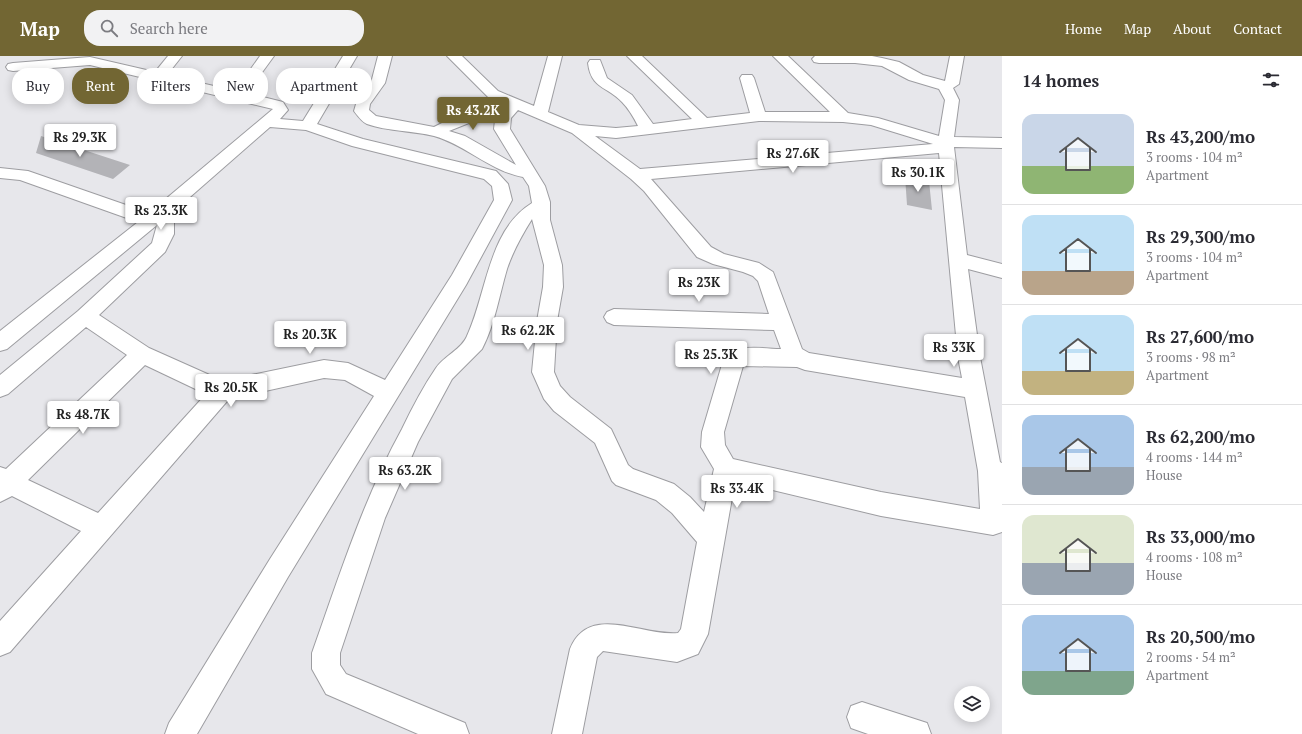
<!DOCTYPE html>
<html lang="en">
<head>
<meta charset="utf-8">
<style>
  body { margin:0; font-family:"PT Serif",serif; background:#f2f2f3; color:#2b2b33; height:100vh; display:flex; flex-direction:column; font-size:15px; white-space:nowrap }
  * { box-sizing:border-box; margin:0 }
  p { font-size:13px; color:#7c7c81 }
  .icon { flex:none; width:22px; height:22px; fill:none; stroke:currentColor; stroke-width:2; stroke-linecap:round; stroke-linejoin:round }
  .map { position:relative; flex:1; overflow:hidden }
  .side { display:flex; flex-direction:column; background:#fff; width:300px }
  .side>* { flex:none }
  .guide { position:absolute; left:12px; top:12px; width:380px; height:36px; display:flex; gap:8px }
  .buttons { position:absolute; left:954px; top:630px; display:grid; gap:8px }
  .buttons a { display:grid; place-items:center; width:36px; height:36px; border-radius:50%; background:#fff; box-shadow:0 2px 10px #0003; font-size:20px }
  .price { position:absolute; translate:-50% -34px; padding:0 9px; border-radius:4px; background:#fff; color:#222; font-size:13px; line-height:26px; filter:drop-shadow(0 1px 2px #0008) }
  .price::after { content:''; position:absolute; left:50%; top:24px; width:12px; height:9px; margin-left:-6px; background:inherit; clip-path:polygon(0 0,100% 0,50% 100%) }
  .price.active { background:#726633; color:#fff }
  ul { padding:0; list-style:none }
  li { display:flex; align-items:center; gap:12px; height:100px; padding:0 20px }
  li+li { border-top:1px solid #e1e1e2 }
  li span { display:grid; place-items:center; flex:none; width:112px; height:80px; border-radius:12px; color:#555 }
  li>.icon { margin-inline-start:auto }
  span .icon { width:48px; height:48px; fill:#fffc; stroke-width:1 }
  li b { font-size:17px }
  h2 { display:flex; justify-content:space-between; align-items:center; height:48px; padding:0 20px; font-size:17px }
  .tag { padding:0 14px; border-radius:16px; background:#fff; box-shadow:0 2px 10px #0003; font-size:14px; line-height:36px }
  .tag.active { background:#726633; color:#fff }
  header { display:flex; align-items:center; gap:24px; box-sizing:border-box; height:56px; padding:0 20px; background:#726633; color:#fff }
  header strong { font-size:19px }
  nav { display:flex; gap:22px; margin-inline-start:auto; font-size:14px }
  .search { width:280px; height:36px; background:#f2f2f3; display:flex; align-items:center; gap:10px; box-sizing:border-box; padding:0 14px; border-radius:16px; color:#7c7c81; font-size:15px }
  main { display:flex; flex:1; min-height:0 }
  .map>svg:first-child { display:block }
</style>
</head>
<body>
<header>
<strong>Map</strong>
<div class="search"><svg class="icon" aria-label="search" viewBox="0 0 24 24"><circle cx="10" cy="10" r="6"/><path d="M15 15l6 6"/></svg>Search here</div>
<nav><a>Home</a><a>Map</a><a>About</a><a>Contact</a></nav>
</header>
<main>
<div class="map">
<svg width="1002" height="678" viewBox="0 0 1002 678">
  <rect width="100%" height="100%" fill="#e7e7eb"/>
  <path fill="#b3b3b7" d="M41,80L130,109L113,123L36,97Z
    M905,120L929,125L932,154L907,149Z"/>
  <g fill="none" stroke-linecap="round" stroke-linejoin="round">
    <g stroke="#9d9da1" stroke-width="2">
      <path id="minor" d="M168,0H182L167,19L235,35L260,0H274L247,37L283,46L288,54L280,63L303,65L343,0H357L317,68L363,83L496,115L508,128L512,144L466,229L288,521L197,678H165L169,667L270,503L374,340L345,324L324,322L229,343L10,596L0,600V565L81,475L12,440L0,446V411L6,413L127,299L86,271L8,338L0,341V319L78,255L152,187L157,169L7,293L0,295V275L138,166L20,124L0,122V112L28,115L149,157L273,53L90,9L13,15L8,14L6,11L8,8L13,7L90,1L155,16ZM270,71L306,74L352,90L484,123L492,130L494,144L452,219L385,324L348,307L324,304L223,325L149,292L99,259L165,196L174,178V155ZM145,309L206,338L98,457L28,424Z
        M378,0H392L385,27L370,48L369,54L376,60L434,71L448,64L469,58L500,55L506,49L488,41L447,0H462L498,35L534,50L548,0H562L548,56L579,69L616,72L638,70C634,62 629,53 622,46C607,30 591,33 588,7L590,4H600L607,22L632,39L653,68L692,63L627,0H642L707,62L750,57L740,22L742,19H752L754,22L765,56H830L773,0H788L848,57L878,62L939,80L945,44L939,33L909,24L882,10L855,7H819L814,6L812,3L815,0H872L882,2L899,6L923,19L945,25L950,0H964L959,28L953,32L959,44L954,81L1002,82V92L954,91L967,199L1002,208V222L968,213L980,301L1000,406L1002,407V476L993,479L881,460L735,425L708,578L698,598L677,606L603,595L597,601L582,678H552L570,593C589,546 643,581 678,577L681,573L697,486L672,457L656,444L616,429L612,425L595,387L554,355L544,343L532,316L537,265L543,231L544,209L532,163C522,179 513,195 507,213C499,240 495,268 482,293L452,323L418,386L385,462L340,597V609L346,618L465,667L469,678H418L326,638L312,613V597C339,521 363,444 402,373C412,352 423,331 436,312C444,300 462,293 467,280C487,237 488,174 532,147L529,130L523,121C490,115 466,89 434,80C414,75 386,75 367,68C362,66 357,59 354,55L356,48L371,27ZM518,54L572,77L631,123L644,135L697,201L713,208L743,216L753,220L758,225L769,258L614,253L607,256L604,261L607,266L614,269L774,274L781,293C763,293 733,286 723,305L702,376L701,391L714,413L704,456L690,441L674,428L633,413L628,409L611,373L570,341L560,330L554,316L557,265L563,231L562,209L550,164V146L545,130L510,73L511,62ZM495,64L494,73L516,109L465,80L449,75L469,67ZM759,65L843,66L871,69L933,88L640,113L595,80L616,82ZM939,97L958,301L962,322L809,297L802,293L773,216L759,207L724,198L711,191L651,123ZM743,310L797,311L805,314L965,341L978,415L980,453L881,436L733,403L725,389L724,376Z
        M862,646L927,667L931,678H868L851,672L847,661L851,650Z"/>
    </g>
    <use href="#minor" fill="#fff" fill-rule="evenodd"/>
  </g>
</svg>
<div class="buttons">
<a><svg class="icon" aria-label="layers" viewBox="0 0 24 24"><path d="M12 4l9 5-9 5-9-5zM3 14l9 5 9-5"/></svg></a>
</div>
<b class="price active" style="left:473px;top:75px">Rs 43.2K</b>
<b class="price" style="left:80px;top:102px">Rs 29.3K</b>
<b class="price" style="left:793px;top:118px">Rs 27.6K</b>
<b class="price" style="left:918px;top:137px">Rs 30.1K</b>
<b class="price" style="left:161px;top:175px">Rs 23.3K</b>
<b class="price" style="left:699px;top:247px">Rs 23K</b>
<b class="price" style="left:528px;top:295px">Rs 62.2K</b>
<b class="price" style="left:310px;top:299px">Rs 20.3K</b>
<b class="price" style="left:954px;top:312px">Rs 33K</b>
<b class="price" style="left:711px;top:319px">Rs 25.3K</b>
<b class="price" style="left:231px;top:352px">Rs 20.5K</b>
<b class="price" style="left:83px;top:379px">Rs 48.7K</b>
<b class="price" style="left:405px;top:435px">Rs 63.2K</b>
<b class="price" style="left:737px;top:453px">Rs 33.4K</b>
<div class="guide">
<a class="tag">Buy</a>
<a class="tag active">Rent</a>
<a class="tag">Filters</a>
<a class="tag">New</a>
<a class="tag">Apartment</a>
</div>
</div>
<section class="side">
<h2>14 homes<svg class="icon" aria-label="filters" viewBox="0 0 24 24"><path d="M4 7h16M4 17h16"/><circle cx="9" cy="7" r="2"/><circle cx="15" cy="17" r="2"/></svg></h2>
<ul>
<li><span style="background:linear-gradient(#c9d6e8 65%,#8fb573 0)"><svg class="icon" aria-label="home" viewBox="0 0 24 24"><path d="M3 11l9-7 9 7M6 9v11h12V9"/></svg></span><div><b>Rs 43,200/mo</b><p>3 rooms · 104 m²</p><p>Apartment</p></div></li>
<li><span style="background:linear-gradient(#bfe0f5 70%,#b9a48a 0)"><svg class="icon" aria-label="home" viewBox="0 0 24 24"><path d="M3 11l9-7 9 7M6 9v11h12V9"/></svg></span><div><b>Rs 29,300/mo</b><p>3 rooms · 104 m²</p><p>Apartment</p></div></li>
<li><span style="background:linear-gradient(#bfe0f5 70%,#c2b280 0)"><svg class="icon" aria-label="home" viewBox="0 0 24 24"><path d="M3 11l9-7 9 7M6 9v11h12V9"/></svg></span><div><b>Rs 27,600/mo</b><p>3 rooms · 98 m²</p><p>Apartment</p></div></li>
<li><span style="background:linear-gradient(#a9c7e8 65%,#9aa5b1 0)"><svg class="icon" aria-label="home" viewBox="0 0 24 24"><path d="M3 11l9-7 9 7M6 9v11h12V9"/></svg></span><div><b>Rs 62,200/mo</b><p>4 rooms · 144 m²</p><p>House</p></div></li>
<li><span style="background:linear-gradient(#dfe7d0 60%,#9aa5b1 0)"><svg class="icon" aria-label="home" viewBox="0 0 24 24"><path d="M3 11l9-7 9 7M6 9v11h12V9"/></svg></span><div><b>Rs 33,000/mo</b><p>4 rooms · 108 m²</p><p>House</p></div></li>
<li><span style="background:linear-gradient(#a9c7e8 70%,#7fa58c 0)"><svg class="icon" aria-label="home" viewBox="0 0 24 24"><path d="M3 11l9-7 9 7M6 9v11h12V9"/></svg></span><div><b>Rs 20,500/mo</b><p>2 rooms · 54 m²</p><p>Apartment</p></div></li>
</ul>
</section>
</main>
</body>
</html>
